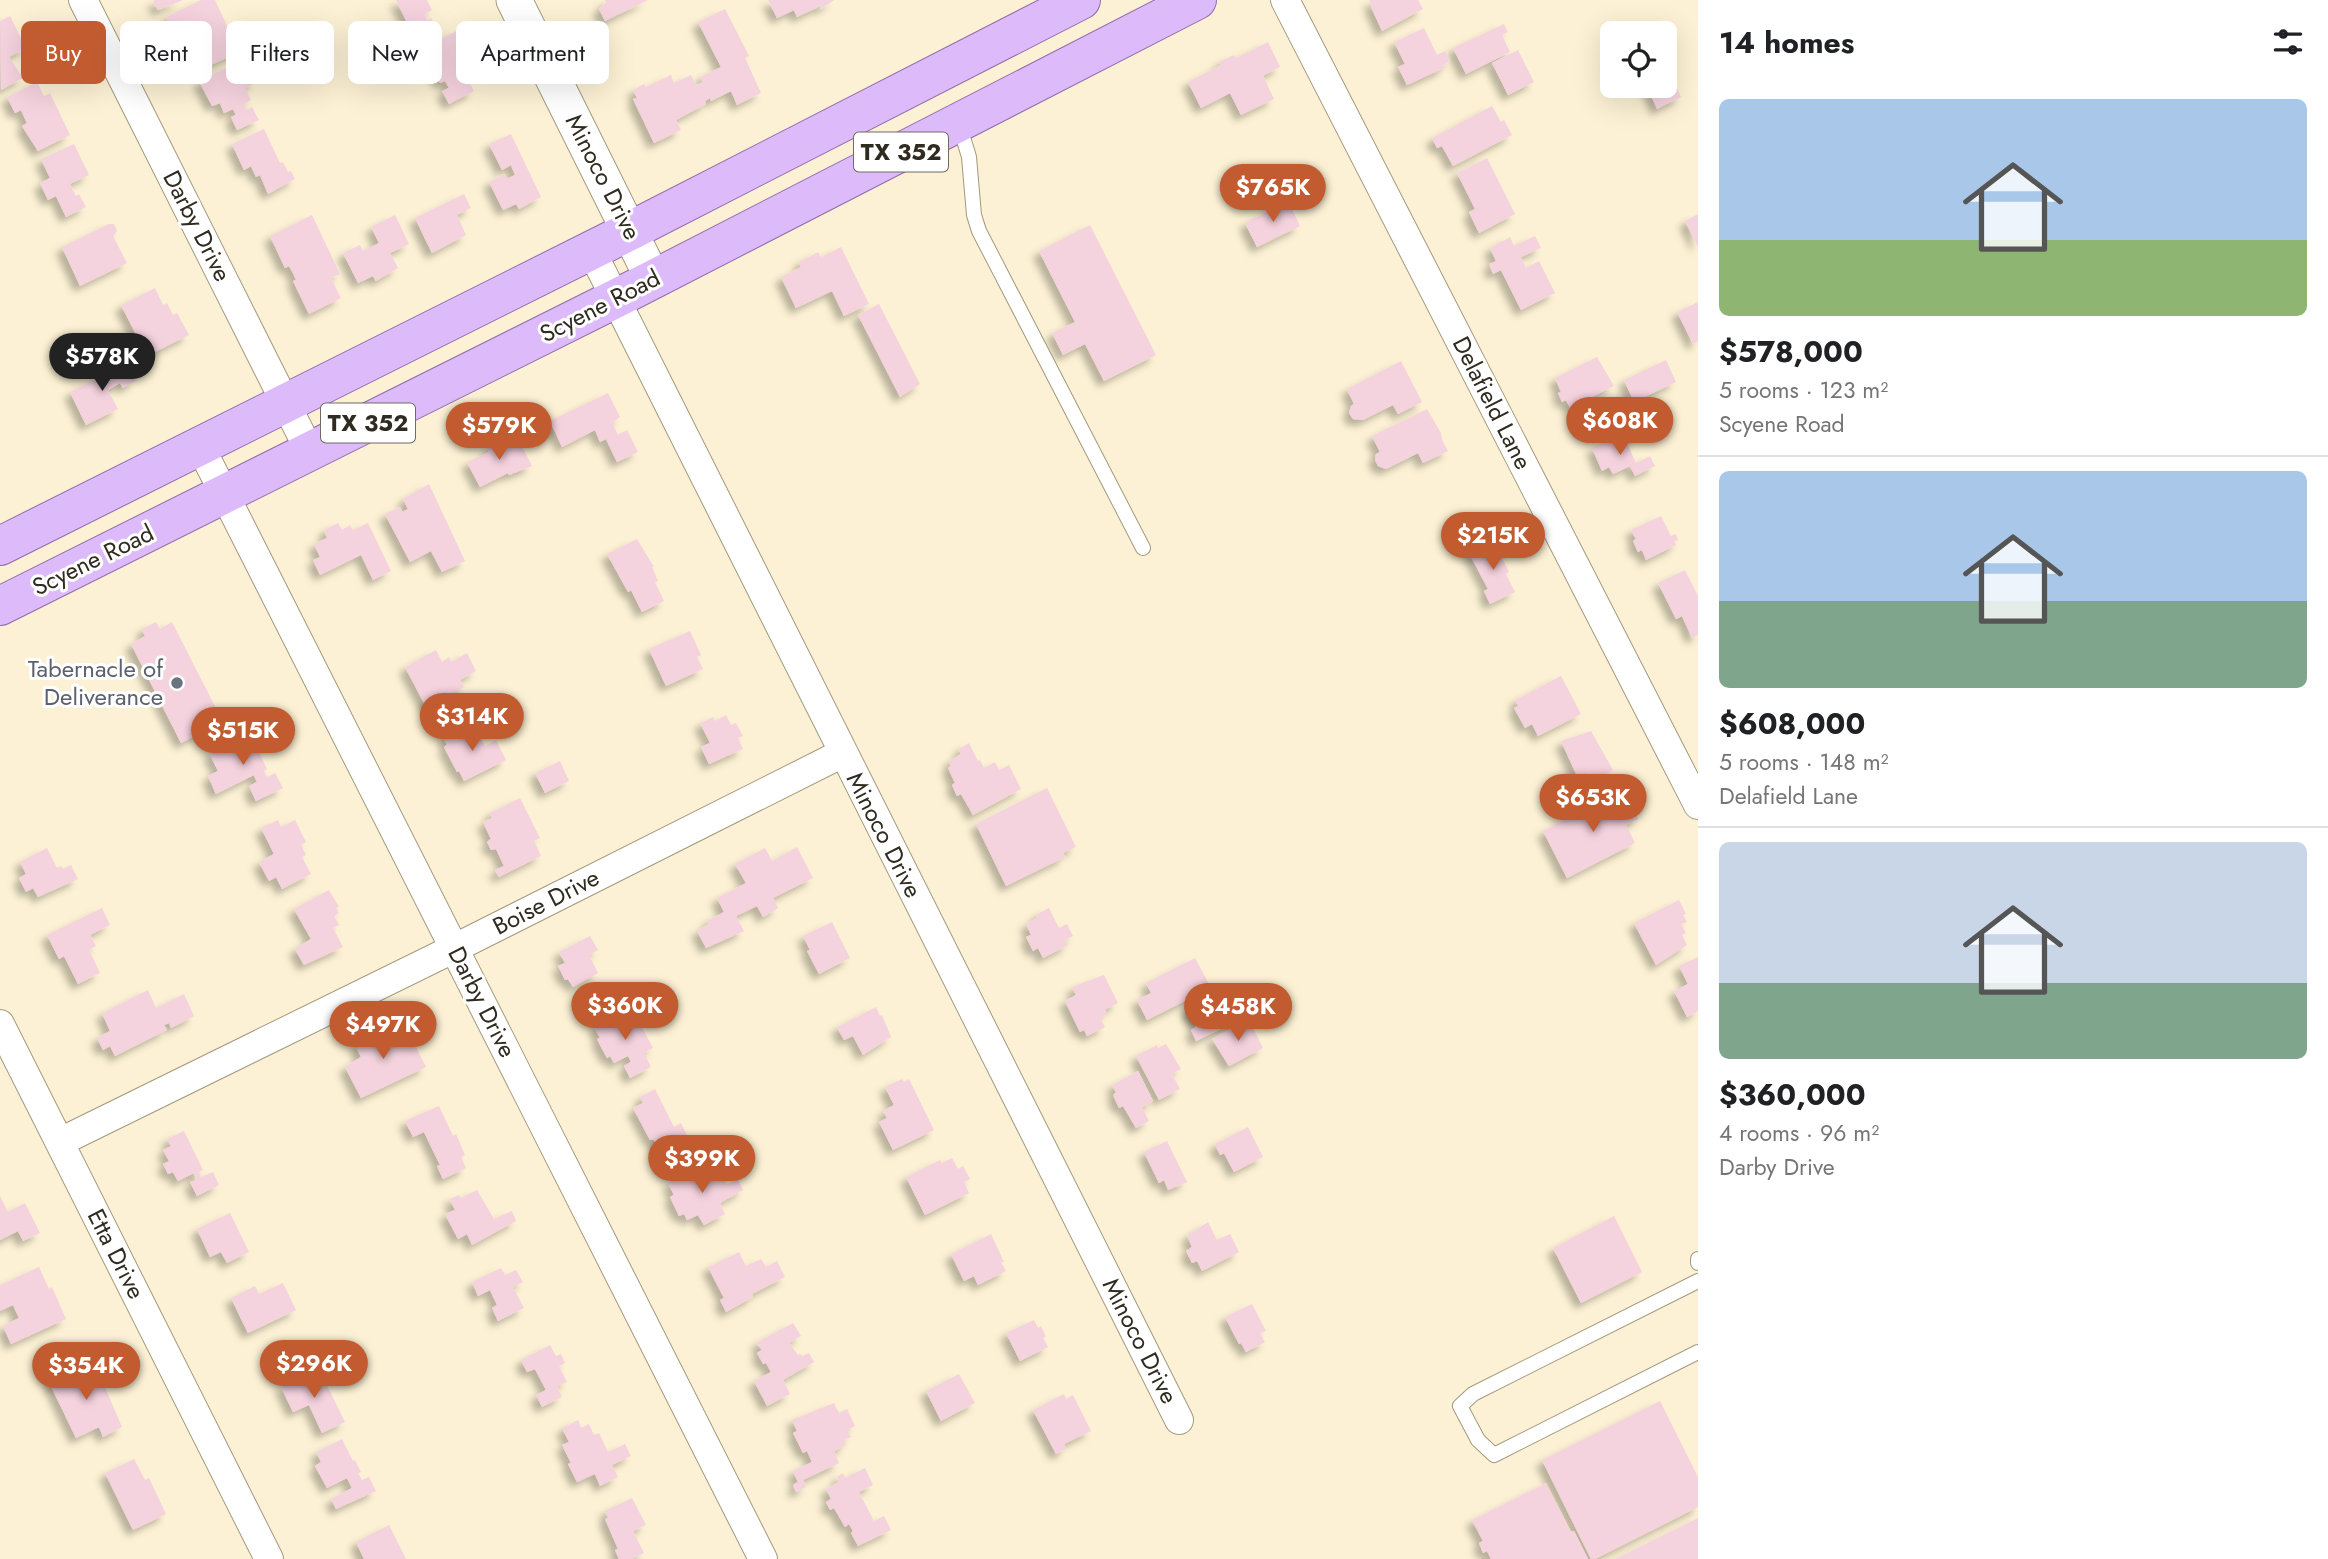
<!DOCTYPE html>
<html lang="en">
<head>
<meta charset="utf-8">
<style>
  body { margin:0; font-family:Jost,sans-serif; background:#f2f2f2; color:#202124; height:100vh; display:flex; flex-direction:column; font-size:26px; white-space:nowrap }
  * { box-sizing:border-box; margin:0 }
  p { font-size:23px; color:#757577 }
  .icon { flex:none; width:38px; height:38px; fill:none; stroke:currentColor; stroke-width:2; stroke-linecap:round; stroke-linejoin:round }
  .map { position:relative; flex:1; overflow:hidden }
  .drawer { display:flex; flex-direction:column; background:#fff; width:630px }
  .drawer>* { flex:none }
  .guide { position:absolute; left:21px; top:21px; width:665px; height:63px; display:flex; gap:14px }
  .fabs { position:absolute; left:1600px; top:21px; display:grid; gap:14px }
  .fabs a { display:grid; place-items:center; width:77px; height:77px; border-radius:10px; background:#fff; box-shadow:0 7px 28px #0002; font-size:35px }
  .price { position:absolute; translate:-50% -60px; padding:0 16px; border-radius:24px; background:#c25c30; color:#fff; font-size:23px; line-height:46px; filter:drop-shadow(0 2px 4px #0008) }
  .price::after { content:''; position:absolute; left:50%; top:42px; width:21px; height:16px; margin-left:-10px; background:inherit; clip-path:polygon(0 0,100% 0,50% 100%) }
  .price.on { background:#222; color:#fff }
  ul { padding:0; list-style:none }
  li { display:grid; align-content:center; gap:14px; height:371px; padding:0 21px }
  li+li { border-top:2px solid #e0e0e0 }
  li span { display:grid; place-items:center; height:217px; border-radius:10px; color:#555 }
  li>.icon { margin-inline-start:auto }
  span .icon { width:126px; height:126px; fill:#fffc; stroke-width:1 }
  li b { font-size:30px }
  h2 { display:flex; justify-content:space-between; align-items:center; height:84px; padding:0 21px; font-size:30px }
  .tag { padding:0 24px; border-radius:10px; background:#fff; box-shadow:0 7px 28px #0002; font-size:24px; line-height:63px }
  .tag.on { background:#c25c30; color:#fff }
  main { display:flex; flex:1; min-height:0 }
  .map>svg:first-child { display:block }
</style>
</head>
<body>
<main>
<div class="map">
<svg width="1698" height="1559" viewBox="0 0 1698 1559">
  <defs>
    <filter id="shadow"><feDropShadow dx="-6" dy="6" stdDeviation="3.5" flood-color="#0004"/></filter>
  </defs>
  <rect width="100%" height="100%" fill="#fcf1d4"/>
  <path fill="#f4d2de" filter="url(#shadow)" d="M155,0H183L158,10L153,1Z
    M201,0H215L233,39L235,38L241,51L211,65L205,53L208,51L202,40L182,50L166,17Z
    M396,0H427L432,10L425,14L427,20L431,18L438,30L416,41Z
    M605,0H648L605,21L599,9L606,3Z
    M768,0H834L821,9L820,6L797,17L794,10L777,18Z
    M1369,0H1418L1423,9L1382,31L1371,7L1373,6Z
    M725,9L749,56L745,58L761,93L737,105L731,91L711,101L710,98L705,101L706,104L676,120L681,130L654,143L633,99L637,98L633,90L644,84L646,87L671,75L674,83L691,75L696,85L703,82L700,77L721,67L698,22Z
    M10,16L26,48L9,57L23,78L1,90L0,21Z
    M1504,24L1508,32L1502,35L1510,52L1466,74L1453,48Z
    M1424,28L1437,55L1445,51L1450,61L1443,65L1444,68L1407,85L1398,67L1405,64L1394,42Z
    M458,30L464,42L461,44L469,58L463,61L468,71L459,75L461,81L467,78L474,91L449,104L442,91L449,88L445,81L440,83L422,49Z
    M1268,42L1280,67L1263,76L1274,99L1241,115L1230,93L1201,108L1188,82L1221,65L1219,62L1234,55L1236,58Z
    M1518,50L1534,82L1508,95L1492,63Z
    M1664,58L1681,97L1657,109L1647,86H1664Z
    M232,65L237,76L249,70L255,83L245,88L251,100L244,104L246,110L252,107L259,120L237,130L231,117L236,115L233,109L224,113L220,103L212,106L199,81Z
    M37,82L44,96L50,93L70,135L38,151L22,126L27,123L21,110L15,113L7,97Z
    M1492,106L1501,122L1504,120L1512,135L1453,166L1442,146L1437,148L1432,138Z
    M264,129L280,163L283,162L288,172L291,171L295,179L268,194L260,175L256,177L251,166L244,170L232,144Z
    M511,134L541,197L519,209L516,204L503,210L489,182L504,174L507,179L515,175L511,165L502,170L489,144Z
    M74,144L89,175L70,184L76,196L79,194L86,207L66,217L56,196L48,200L40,183L50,178L41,159Z
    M1487,158L1515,214L1479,233L1469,212L1475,209L1457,173Z
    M464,194L471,208L457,215L466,235L432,253L415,218Z
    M1288,201L1300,226L1257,247L1245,223Z
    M1698,214V247L1685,221Z
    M312,215L340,274L331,278L341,298L309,314L293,281L296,280L293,273L289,266L285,268L270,236Z
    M395,215L409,244L390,253L398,268L376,281L373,276L358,283L343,253L360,245L363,251L379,243L371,227Z
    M109,224H114L117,231L113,236L127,263L80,286L62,247Z
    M1090,225L1156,355L1104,381L1085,344L1063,355L1052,333L1075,322L1039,251Z
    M1535,236L1541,248L1521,257L1526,268L1539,261L1555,293L1521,310L1501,270L1493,274L1489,264L1496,261L1490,248L1510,237L1514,246Z
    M841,247L869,304L844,316L832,291L796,308L781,277L801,267L799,262L818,252L821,257Z
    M155,288L163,305L167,303L173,315L177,313L189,335L147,356L121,305Z
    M1698,302V341L1693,344L1677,312Z
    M879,304L920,384L900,397L858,315Z
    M1597,357L1614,386L1570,408L1566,400L1562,402L1558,393L1561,392L1555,378Z
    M125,359L136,381L123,388L120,383L108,390L118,409L86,425L70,392L114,370L112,366Z
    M1666,360L1676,382L1634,402L1624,380Z
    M1401,361L1422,402L1398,414L1393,405L1363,420L1353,419L1349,413L1351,406L1354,404L1347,389Z
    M608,393L620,417L612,422L618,435L627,430L638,452L617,462L606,439L600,442L595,430L562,447L550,421Z
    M1427,409L1441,433L1442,440L1448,451L1423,463L1418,453L1386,469L1378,466L1375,460L1376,454L1380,452L1372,436Z
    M1623,434L1636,463L1650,456L1655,466L1635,476L1630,466L1613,474L1609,467L1602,471L1592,448Z
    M505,438L508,445L519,440L532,466L509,475L508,473L480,487L467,462L489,452L487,448Z
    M429,484L465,561L442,572L431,551L410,562L385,514L400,507L402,512L408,509L403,499Z
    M1661,516L1671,536L1676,534L1678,540L1674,542L1676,545L1646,560L1642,550L1638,552L1633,541L1636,539L1631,530Z
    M338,523L342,530L350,525L353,530L368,523L391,571L373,580L361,555L320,575L313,560L320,557L314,544L327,538L324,530Z
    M637,539L654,567H652L658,581L655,582L664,601L642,612L631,590L628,592L607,554Z
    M1493,540L1509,572L1506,574L1515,592L1490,604L1484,591L1488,589L1469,553Z
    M1685,570L1698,596V635L1692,638L1682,616L1676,619L1658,583Z
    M156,622L160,629L172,622L223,722L181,743L131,644L145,636L142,629Z
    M690,631L701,655L697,657L703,669L666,686L649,649Z
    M436,650L442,662L449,657L451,662L467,653L476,671L460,680L464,687L426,707L405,667Z
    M1561,676L1581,714L1538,736L1532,724L1525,728L1514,708L1518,706L1515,700Z
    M726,715L731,725L736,723L743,736L738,738L743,749L709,764L701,747L710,743L700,723L713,717L715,721Z
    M463,726L468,736L478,732L485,746L496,740L506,760L464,781L459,771L457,772L444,747L447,745L443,737Z
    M248,731L255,740L260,738L264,747L258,750L267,769L264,771L267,777L275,773L283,788L256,801L249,786L257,782L254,775L216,794L208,776L218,771L209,753L237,740L235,737Z
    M1591,731L1613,770L1589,782L1585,773L1577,776L1561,741Z
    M969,743L978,761L980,760L984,768L995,762L999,770L1009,765L1021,789L973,815L961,794L957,796L952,785L955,783L948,768L951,766L949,761L961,754L959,749Z
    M560,761L569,781L545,793L535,773Z
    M1047,788L1076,847L1063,853L1065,857L1006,886L976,824Z
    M1623,789L1638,819L1626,825L1635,843L1567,878L1543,831Z
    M520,798L540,838L534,841L541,856L499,877L495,870L504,866L496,849L491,850L487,842L491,839L483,822L492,818L490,813Z
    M278,820L281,827L295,820L306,842L301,845L306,855L302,857L311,874L282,889L276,877L269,881L259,862L274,854L261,828Z
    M797,847L813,878L773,898L778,908L763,917L757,906L736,916L744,931L706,948L697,931L709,924L707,921L724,912L717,898L746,883L735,864L765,848L772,861Z
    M47,848L57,868L61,866L63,869L71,865L78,879L38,897L33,888L26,892L19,878L26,874L20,862Z
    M329,890L339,907L336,908L339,913L334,916L339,925L333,928L343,947L304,965L295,949L311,939L294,909Z
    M1679,900L1686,914L1683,915L1687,922L1681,924L1686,933L1682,935L1687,945L1656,965L1634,923Z
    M102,908L110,925L90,935L96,946L89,950L100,973L78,984L64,956L59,959L47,935Z
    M1049,908L1059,928L1067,924L1073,936L1065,940L1068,945L1043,958L1038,948L1033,951L1026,937L1031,935L1026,924L1037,918L1036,915Z
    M832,922L850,958L819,974L807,951L810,950L803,936Z
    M590,936L598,950L589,955L598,973L573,987L568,979L565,980L558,966L565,963L559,952Z
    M1698,957V1011L1687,1017L1674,991L1688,984L1679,966Z
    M1195,958L1211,988L1147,1020L1137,1000L1151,993L1146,983Z
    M1104,975L1118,1003L1106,1009V1015L1100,1018L1105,1027L1087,1036L1084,1030L1080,1032L1065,1001L1076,995L1072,987Z
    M1230,986L1246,1017L1196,1041L1191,1030L1196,1027L1186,1008Z
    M148,990L156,1008L184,994L194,1016L171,1028L169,1023L164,1025L167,1030L115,1056L110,1046L103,1050L97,1038L110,1031L102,1013Z
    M876,1007L880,1016L882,1015L891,1037L863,1055L853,1036L844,1040L837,1027Z
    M625,1011L631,1021L637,1018L653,1048L644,1053L651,1067L630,1078L624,1066L631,1062L628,1056L614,1063L610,1056L607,1058L597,1039L600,1038L594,1027Z
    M1249,1020L1263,1048L1229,1066L1212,1039Z
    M384,1023L391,1035L399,1031L406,1044L413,1041L426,1067L361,1098L345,1067L361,1057L355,1045L369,1038L366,1032Z
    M1166,1044L1181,1069L1172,1074L1180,1089L1159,1100L1136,1056L1157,1045L1158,1048Z
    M1138,1071L1153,1101L1142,1107L1149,1121L1136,1128L1123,1106L1119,1108L1113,1095L1116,1092L1112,1085Z
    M902,1079L904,1082L909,1079L934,1130L893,1150L879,1122L887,1118L883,1111L894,1105L885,1087Z
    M655,1089L674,1127L681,1123L696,1154L668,1167L654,1140H650L633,1108L643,1103L640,1097Z
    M439,1106L453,1136L456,1134L465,1155L461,1157L466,1168L443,1179L437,1166L440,1165L424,1132L413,1137L405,1121Z
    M1248,1127L1263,1157L1234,1172L1224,1153L1220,1155L1215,1144Z
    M184,1131L203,1170L199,1172L201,1177L213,1172L219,1185L197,1196L190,1182L196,1180L194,1173L178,1181L173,1172L168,1174L163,1164L169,1161L163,1150L171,1146L167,1139Z
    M1167,1141L1187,1182L1168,1190L1164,1180L1159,1183L1144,1152Z
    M952,1158L958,1169L963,1166L970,1179L964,1182L969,1193L925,1215L906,1177L940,1160L942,1163Z
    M699,1168L705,1180L720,1172L727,1185L738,1179L743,1190L720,1203L725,1214L704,1225L698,1215L687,1220L684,1214L679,1216L670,1197L674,1195L668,1183Z
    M477,1190L494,1219L512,1211L516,1221L472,1245L467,1234L458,1239L445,1214L455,1210L450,1199L459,1195L461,1198Z
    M0,1196L8,1212L25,1203L40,1233L23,1241L18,1231L0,1240Z
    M230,1213L249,1252L227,1263L221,1252L210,1257L197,1229Z
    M1614,1216L1642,1272L1581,1303L1553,1248Z
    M1208,1222L1217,1240L1230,1234L1239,1252L1202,1271L1197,1261L1192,1263L1186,1251L1192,1247L1187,1236Z
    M991,1234L1004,1262H1001L1006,1271L978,1285L974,1276L964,1281L951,1254Z
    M739,1252L746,1266L761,1259L766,1267L777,1261L785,1277L752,1294L753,1297L726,1312L720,1300L724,1298L708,1267Z
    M39,1267L49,1289L52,1287L66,1319L11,1344L3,1326L19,1318L13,1305L0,1311V1285Z
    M501,1268L505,1275L516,1270L523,1282L513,1287L524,1308L498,1321L492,1308L497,1305L490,1290L478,1296L472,1282Z
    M283,1283L296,1310L248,1333L231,1298L255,1286L259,1294Z
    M1252,1304L1266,1331L1260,1333L1265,1342L1246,1352L1241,1343L1239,1344L1225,1317Z
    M1034,1320L1038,1328L1041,1326L1046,1337L1043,1338L1048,1347L1020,1361L1006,1333Z
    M793,1323L801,1336L789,1343L798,1355L800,1354L802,1356L809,1353L814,1362L783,1380L790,1394L767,1406L754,1381L771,1372L766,1363L763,1364L757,1353L762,1350L756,1343Z
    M550,1345L556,1356L561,1354L565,1363L559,1366L567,1382L557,1386L562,1397L542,1407L536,1395L546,1390L535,1369L527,1372L521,1360Z
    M91,1362L99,1379L101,1378L122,1427L103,1437L99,1427L76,1438L49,1382Z
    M319,1369L345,1422L322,1433L309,1405L293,1412L281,1387Z
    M959,1374L975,1403L941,1421L926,1391Z
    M1064,1394L1066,1399L1073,1395L1091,1431L1064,1444L1066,1449L1056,1454L1033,1410Z
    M1660,1401L1698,1477V1507L1595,1559H1591L1542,1460Z
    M834,1403L839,1413L847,1409L855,1426L847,1430L851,1437L843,1440L846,1445L834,1451L839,1463L803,1480L806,1487L796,1492L793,1485L798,1482L793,1471L812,1462L807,1451L803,1453L793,1433L797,1431L792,1420Z
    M578,1420L581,1428L589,1424L594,1435L599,1433L608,1452L625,1444L631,1456L612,1465L618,1477L600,1486L595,1474L577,1482L568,1464L571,1463L562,1445L569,1442L562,1428Z
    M342,1439L353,1461L355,1460L361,1472L358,1473L362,1480L369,1477L376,1491L336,1509L331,1499L352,1488L347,1478L327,1488L315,1466L321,1462L316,1452Z
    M134,1459L145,1480L149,1478L166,1514L133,1530L105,1473Z
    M865,1468L873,1485L859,1492L874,1521L884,1516L891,1530L858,1546L851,1533L853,1531L849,1524L845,1527L834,1508L830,1510L826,1502L831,1499L826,1489L839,1482L837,1477L843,1473L845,1478Z
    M1546,1483L1571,1532L1574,1531L1588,1559H1491L1487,1551L1483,1553L1479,1543L1483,1541L1472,1520Z
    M632,1498L646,1525L633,1531L644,1553L632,1559H619L615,1550L618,1549L605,1519L608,1518L605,1511Z
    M1698,1518V1559H1615Z
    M389,1525L406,1559H364L356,1542Z"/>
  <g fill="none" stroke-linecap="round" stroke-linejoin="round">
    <g stroke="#a3997e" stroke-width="16">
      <path id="service" d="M959,124L969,157L974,215L979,231L1143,548
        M1698,1259V1263
        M1698,1281L1473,1394L1460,1406L1478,1440L1494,1455L1698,1352"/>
    </g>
    <g stroke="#a3997e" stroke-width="30">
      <path id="minor" d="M83,0L310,452
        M1285,0L1698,805
        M591,250L1179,1420
        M200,446L763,1559
        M0,1024L269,1559
        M60,1142L455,948L843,753"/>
    </g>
    <g stroke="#a3997e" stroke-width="37">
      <path id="tertiary" d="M514,0L653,279"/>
    </g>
    <g stroke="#926bac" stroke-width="40">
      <path id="primary" d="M0,546L630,231L1081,0
        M0,606L615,299L1197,0"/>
    </g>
    <use href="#service" stroke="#fff" stroke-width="14"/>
    <use href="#minor" stroke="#fff" stroke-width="28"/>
    <use href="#tertiary" stroke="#fff" stroke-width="35"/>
    <use href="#primary" stroke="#ddbbfb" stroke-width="38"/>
  </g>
  <circle fill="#6b7280" stroke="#fff" stroke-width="2.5" cx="177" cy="683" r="7"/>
  <g text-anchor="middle" stroke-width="6" stroke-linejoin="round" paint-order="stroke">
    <g fill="#fff" stroke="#6d6b63" stroke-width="2">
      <rect x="854" y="132.5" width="94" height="39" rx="5"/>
      <rect x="321" y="403.5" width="94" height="39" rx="5"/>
    </g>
    <g font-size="23" font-weight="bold" fill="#2f2b20">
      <text x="901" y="160">TX 352</text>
      <text x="368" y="431">TX 352</text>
    </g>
    <g font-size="24" fill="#2f2b20" stroke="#fff">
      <text transform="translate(603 177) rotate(63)" y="8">Minoco Drive</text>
      <text transform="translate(197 226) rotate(63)" y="8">Darby Drive</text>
      <text transform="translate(600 306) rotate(-27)" y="8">Scyene Road</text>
      <text transform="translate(1492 403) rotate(63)" y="8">Delafield Lane</text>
      <text transform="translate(93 560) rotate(-26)" y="8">Scyene Road</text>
      <text transform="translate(884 835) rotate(63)" y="8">Minoco Drive</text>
      <text transform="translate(546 902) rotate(-27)" y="8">Boise Drive</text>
      <text transform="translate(482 1002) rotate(63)" y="8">Darby Drive</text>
      <text transform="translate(116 1254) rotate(63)" y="8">Etta Drive</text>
      <text transform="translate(1140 1341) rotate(63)" y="8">Minoco Drive</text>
    </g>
    <g font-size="24" fill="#5b616d" stroke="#fff" text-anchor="end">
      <text x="163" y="677">Tabernacle of<tspan x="163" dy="28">Deliverance</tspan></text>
    </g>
  </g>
</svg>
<div class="fabs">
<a><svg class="icon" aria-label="locate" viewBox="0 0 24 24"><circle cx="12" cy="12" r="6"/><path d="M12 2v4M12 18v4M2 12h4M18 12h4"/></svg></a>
</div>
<b class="price" style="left:1273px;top:224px">$765K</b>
<b class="price on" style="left:102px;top:393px">$578K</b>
<b class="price" style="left:1620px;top:457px">$608K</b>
<b class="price" style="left:499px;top:462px">$579K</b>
<b class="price" style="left:1493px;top:572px">$215K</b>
<b class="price" style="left:472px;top:753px">$314K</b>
<b class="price" style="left:243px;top:767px">$515K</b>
<b class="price" style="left:1593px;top:834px">$653K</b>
<b class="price" style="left:625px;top:1042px">$360K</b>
<b class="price" style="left:1238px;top:1043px">$458K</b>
<b class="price" style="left:383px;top:1061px">$497K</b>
<b class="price" style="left:702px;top:1195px">$399K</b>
<b class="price" style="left:314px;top:1400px">$296K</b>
<b class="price" style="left:86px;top:1402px">$354K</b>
<div class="guide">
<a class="tag on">Buy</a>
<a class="tag">Rent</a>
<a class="tag">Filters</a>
<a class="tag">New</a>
<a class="tag">Apartment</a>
</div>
</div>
<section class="drawer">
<h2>14 homes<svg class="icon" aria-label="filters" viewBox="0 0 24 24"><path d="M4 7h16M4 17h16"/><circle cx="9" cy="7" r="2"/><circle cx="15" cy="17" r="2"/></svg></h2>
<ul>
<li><span style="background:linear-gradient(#a9c7e8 65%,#8fb573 0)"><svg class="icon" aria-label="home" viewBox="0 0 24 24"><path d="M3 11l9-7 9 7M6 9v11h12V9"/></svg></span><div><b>$578,000</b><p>5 rooms · 123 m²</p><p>Scyene Road</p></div></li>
<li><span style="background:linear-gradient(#a9c7e8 60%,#7fa58c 0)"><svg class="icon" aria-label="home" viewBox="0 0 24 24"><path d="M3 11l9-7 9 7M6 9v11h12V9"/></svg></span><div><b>$608,000</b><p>5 rooms · 148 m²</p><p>Delafield Lane</p></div></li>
<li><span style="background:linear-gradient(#c9d6e8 65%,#7fa58c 0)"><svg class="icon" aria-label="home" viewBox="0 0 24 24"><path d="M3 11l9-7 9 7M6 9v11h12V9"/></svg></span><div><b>$360,000</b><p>4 rooms · 96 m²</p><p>Darby Drive</p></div></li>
</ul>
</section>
</main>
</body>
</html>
